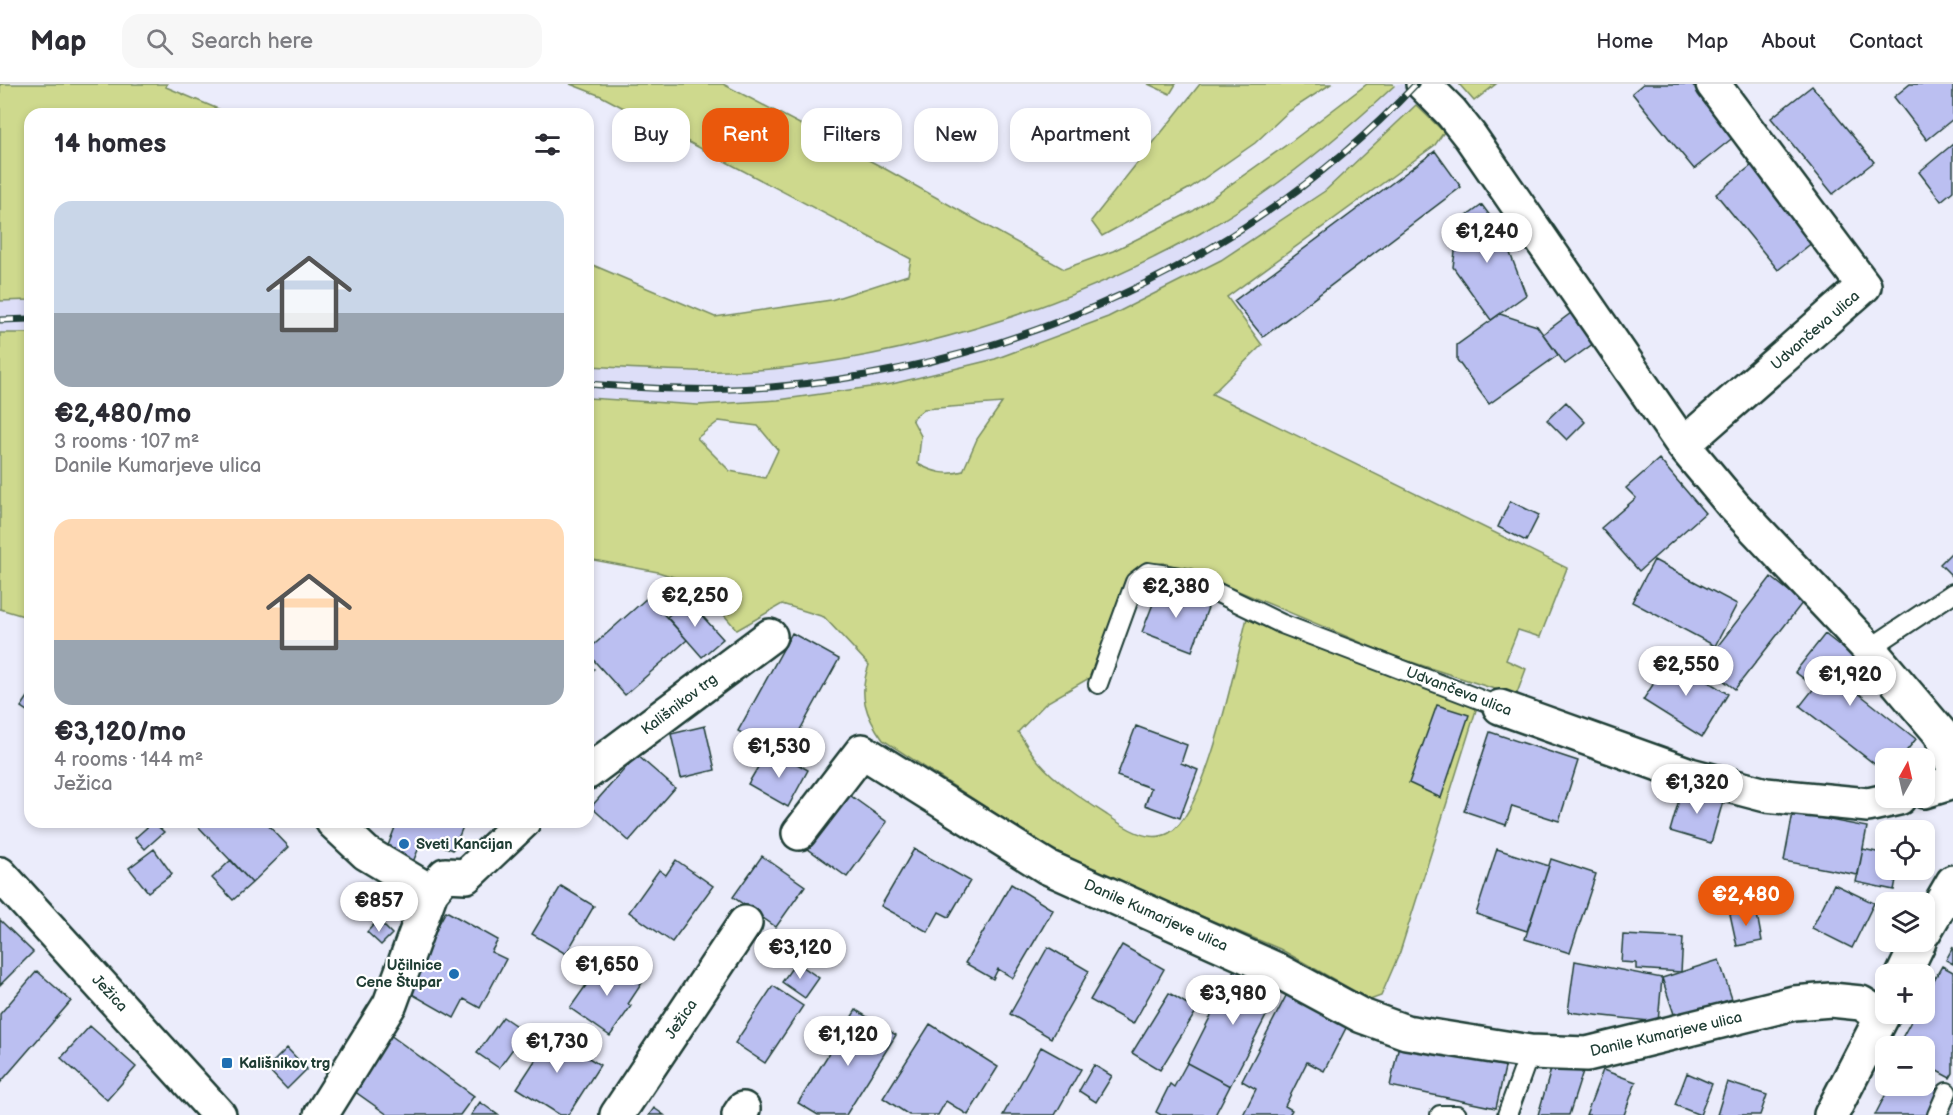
<!DOCTYPE html>
<html lang="en">
<head>
<meta charset="utf-8">
<style>
  body { margin:0; font-family:"Balsamiq Sans",sans-serif; background:#f7f7f7; color:#2b2b33; height:100vh; display:flex; flex-direction:column; font-size:22px; white-space:nowrap }
  * { box-sizing:border-box; margin:0 }
  p { font-size:20px; color:#7c7c81 }
  .icon { flex:none; width:33px; height:33px; fill:none; stroke:currentColor; stroke-width:2; stroke-linecap:round; stroke-linejoin:round }
  .map { position:relative; flex:1; overflow:hidden }
  .panel { position:absolute; left:24px; top:24px; width:570px; height:720px; display:flex; flex-direction:column; background:#fff; border-radius:18px; box-shadow:0 3px 9px #0003 }
  .panel>* { flex:none }
  .banner { position:absolute; left:612px; top:24px; width:570px; height:54px; display:flex; gap:12px }
  .needle { width:39px; rotate:8deg }
  .buttons { position:absolute; left:1875px; top:664px; display:grid; gap:12px }
  .buttons a { display:grid; place-items:center; width:60px; height:60px; border-radius:12px; background:#fff; box-shadow:0 3px 9px #0003; font-size:30px }
  .price { position:absolute; translate:-50% -51px; padding:0 14px; border-radius:21px; background:#fff; color:#222; font-size:20px; line-height:39px; filter:drop-shadow(0 2px 3px #0008) }
  .price::after { content:''; position:absolute; left:50%; top:36px; width:18px; height:14px; margin-left:-9px; background:inherit; clip-path:polygon(0 0,100% 0,50% 100%) }
  .price.current { background:#ea580c; color:#fff }
  ul { padding:0; list-style:none }
  li { display:grid; align-content:center; gap:12px; height:318px; padding:0 30px }
  li span { display:grid; place-items:center; height:186px; border-radius:18px; color:#555 }
  li>.icon { margin-inline-start:auto }
  span .icon { width:108px; height:108px; fill:#fffc; stroke-width:1 }
  li b { font-size:26px }
  h2 { display:flex; justify-content:space-between; align-items:center; height:72px; padding:0 30px; font-size:26px }
  .chip { padding:0 21px; border-radius:18px; background:#fff; box-shadow:0 3px 9px #0003; font-size:21px; line-height:54px }
  .chip.current { background:#ea580c; color:#fff }
  header { display:flex; align-items:center; gap:36px; box-sizing:border-box; height:84px; padding:0 30px; background:#fff; border-bottom:2px solid #e1e1e2 }
  header strong { font-size:28px }
  nav { display:flex; gap:33px; margin-inline-start:auto; font-size:21px }
  .search { width:420px; height:54px; background:#f7f7f7; display:flex; align-items:center; gap:15px; box-sizing:border-box; padding:0 21px; border-radius:18px; color:#7c7c81; font-size:22px }
  .map>svg:first-child { display:block }
</style>
</head>
<body>
<header>
<strong>Map</strong>
<div class="search"><svg class="icon" aria-label="search" viewBox="0 0 24 24"><circle cx="10" cy="10" r="6"/><path d="M15 15l6 6"/></svg>Search here</div>
<nav><a>Home</a><a>Map</a><a>About</a><a>Contact</a></nav>
</header>
<div class="map">
<svg width="1953" height="1031" viewBox="0 0 1953 1031">
  <rect width="100%" height="100%" fill="#ebecfb"/>
  <filter id="ink" filterUnits="userSpaceOnUse"><feTurbulence type="fractalNoise" baseFrequency=".0167" numOctaves="2"/><feDisplacementMap in="SourceGraphic" scale="12" xChannelSelector="R" yChannelSelector="G"/><feConvolveMatrix kernelMatrix="1 2 1 2 8 2 1 2 1" color-interpolation-filters="sRGB"/></filter>
  <g filter="url(#ink)">
    <path fill="#dddef8" d="M1397,0H1434L1416,21L1325,107L1221,176L1108,233L995,275L892,300L778,316L698,321L588,314V282L695,288L791,283L868,271L942,254L1102,198L1271,102L1342,50Z
      M30,216V249H0V217Z"/>
    <path fill="#ced98d" stroke="#768b60" stroke-width="1.5" fill-rule="evenodd" d="M0,0H167L166,3L230,30H30V216L0,217Z
      M570,0H723L880,82L1064,185L1113,167L1193,127L1292,57L1367,0H1393L1394,2C1336,56 1269,111 1199,150C1075,219 933,266 792,283C724,291 656,286 588,282V179L715,233L831,216L908,191L911,175L601,12Z
      M1148,0H1176L1170,10Z
      M1200,0H1331L1288,28L1255,59L1190,104L1102,152L1091,137Z
      M1459,0H1496L1474,17Z
      M1416,21L1444,48L1435,61L1227,213L1262,261L1212,310L1567,484L1540,553L1518,546L1506,576L1526,585L1516,612L1393,572L1191,487L1163,479L1146,480L1091,593L1046,619L1018,648C1025,658 1031,669 1039,678C1057,699 1084,716 1107,731C1124,743 1149,760 1169,749C1206,730 1236,577 1247,534L1281,550L1477,623L1400,868L1381,912L1370,916L1280,865L1101,790L1041,759L883,656C865,631 858,610 869,581L824,533L782,520L737,546L698,501L658,488L588,475V314L698,321L778,316L892,300L995,275L1108,233L1221,176L1325,107ZM1002,319L977,355L963,387C947,392 933,388 918,380L921,352L912,335L924,325ZM719,337L758,342L778,366L765,394L730,387L697,354Z
      M0,249H30V534L0,525Z"/>
    <path fill="#bbbff1" stroke="#1f3d34" stroke-width="1.5" d="M1643,0H1692L1735,52L1694,85L1632,9Z
      M1910,0H1953V35L1927,56L1894,13Z
      M1812,2L1874,78L1833,110L1771,34Z
      M1953,60V107L1941,117L1919,88Z
      M1435,67L1461,103L1263,253L1234,217Z
      M1757,77L1818,154L1778,186L1716,110Z
      M1482,121L1502,148L1526,211L1491,236L1453,183L1459,138Z
      M1571,229L1594,259L1565,280L1543,250Z
      M1500,230L1537,242L1558,271L1489,320L1457,276V261Z
      M1566,318L1585,338L1567,356L1547,336Z
      M1659,375L1705,429L1639,487L1601,444L1636,414L1626,404Z
      M1510,417L1539,431L1526,457L1498,443Z
      M1953,467V493L1940,480Z
      M1654,476L1737,520L1715,562L1632,518Z
      M1771,493L1803,518L1735,605L1703,581Z
      M1160,502L1209,521L1192,567L1142,548Z
      M648,513L687,556L625,611L588,570V566Z
      M687,515L723,555L702,573L667,533Z
      M792,549L839,575L785,673L738,647Z
      M1825,550L1854,573L1838,593L1916,655L1900,675H1886V689L1800,622L1815,603L1795,588Z
      M1670,574L1728,610L1702,653L1643,616Z
      M588,581L594,585L588,594Z
      M30,610V629L21,623Z
      M1437,621L1469,631L1441,714L1409,699Z
      M705,642L715,686L681,694L671,650Z
      M1136,642L1187,661L1181,679L1198,686L1180,734L1145,721L1151,704L1117,692Z
      M1490,648L1578,677L1559,737L1512,722L1506,741L1464,727Z
      M637,671L675,704L629,757L591,723Z
      M765,671L780,680L785,673L808,686L788,723L748,700Z
      M1683,702L1724,714L1711,759L1670,747Z
      M844,707L887,738L847,793L804,762Z
      M1793,729L1867,743L1858,791L1784,777Z
      M153,738L164,748L145,765L135,754Z
      M194,738H265L289,763L252,799Z
      M397,738H465L453,766L423,754L413,778L386,767Z
      M154,765L172,790L148,808L129,784Z
      M914,765L970,797L949,833L939,828L928,848L881,822Z
      M1497,765L1549,782L1527,847L1476,830Z
      M1863,765L1886,770V786H1898L1894,806L1856,798Z
      M762,772L805,802L776,843L733,813Z
      M1551,775L1596,790L1570,869L1525,855Z
      M231,776L252,799L233,816L212,794Z
      M676,776L713,802L672,858L629,828L659,786L666,791Z
      M1011,800L1053,826L1013,894L998,885L993,895L965,879Z
      M1834,800L1874,819L1852,864L1812,844Z
      M561,802L594,822L566,870L532,850Z
      M1756,825L1762,857L1737,862L1730,830Z
      M446,827L498,856L491,868L506,875L480,924L464,915L454,934L403,905Z
      M0,836L33,868L0,901Z
      M378,836L392,850L381,861L367,848Z
      M1623,851L1683,854L1681,888L1636,885V879L1621,878Z
      M1122,861L1164,885L1133,940L1090,916Z
      M1048,863L1089,887L1051,954L1010,930Z
      M1953,863V880L1946,876Z
      M606,873L642,899L628,920L631,922L610,952L570,924Z
      M1719,876L1732,915L1675,933L1662,894Z
      M1575,877L1662,894L1658,938L1568,928Z
      M796,878L819,894L805,914L782,898Z
      M1236,882L1280,905L1230,1002L1187,979Z
      M1942,882L1953,888V989L1950,994L1924,980V963H1897L1915,930H1924V913Z
      M37,887L71,917L0,999V930Z
      M773,902L803,922L765,979L735,959Z
      M1169,909L1197,926L1160,986L1132,969Z
      M1287,910L1347,942L1324,987L1307,978L1285,1022L1292,1026L1289,1031H1243L1256,1005L1242,997Z
      M856,926L896,951L846,1031H818L798,1019Z
      M503,933L525,948L499,984L477,969Z
      M930,940L998,983L968,1031L946,1017L938,1031H909L883,1014Z
      M90,942L136,983L107,1016L61,974Z
      M543,945L600,981L568,1031H560L517,1004L538,972L529,967Z
      M386,948L474,1012L460,1031H388L347,1002Z
      M1400,956L1506,979L1496,1024L1390,1002Z
      M1041,963L1081,985L1055,1031H1003Z
      M287,964L307,985L287,1005L267,984Z
      M1554,975L1584,984L1569,1031H1538Z
      M1187,979L1230,1002L1215,1031H1161L1156,1028L1170,1000L1174,1003Z
      M1094,981L1112,992L1096,1018L1079,1007Z
      M1603,986L1636,998L1624,1031H1586Z
      M1687,989L1712,1000L1700,1031L1675,1021Z
      M1727,998L1767,1011L1760,1031H1717Z
      M1924,999L1941,1007L1928,1031H1875L1890,1002H1924Z
      M480,1018L498,1031H471Z
      M654,1024L664,1031H649Z"/>
    <g fill="none" stroke-linecap="round" stroke-linejoin="round">
      <g stroke="#1f3d34" stroke-width="22">
        <path id="lane" d="M1869,565L1953,509
          M1098,600L1135,498L1148,488L1187,494L1282,540L1500,623
          M1440,1031H1457
          M1507,1031L1530,968
          M1937,1031L1947,1008"/>
      </g>
      <g stroke="#1f3d34" stroke-width="38">
        <path id="street" d="M1423,0L1451,28L1470,52L1683,361L1733,421L1869,565L1941,650L1953,682
          M1683,361L1864,202L1713,0
          M1500,623L1690,691L1766,711L1868,721L1899,714
          M588,688L770,552
          M1924,707L1953,698
          M799,749L862,667L1047,783L1273,884L1362,932L1406,948L1530,968L1587,970L1794,919L1831,916L1861,919L1882,932
          M431,808L445,791L466,792L523,738
          M321,1031L390,920L431,808L366,769L333,738
          M617,1031L745,839
          M739,1031L743,1025"/>
      </g>
      <g stroke="#1f3d34" stroke-width="38">
        <path id="secondary" d="M0,790L219,1031
          M1924,848L1953,798
          M1903,891L1919,858
          M1831,1031L1886,925"/>
      </g>
      <use href="#lane" stroke="#fff" stroke-width="18"/>
      <use href="#street" stroke="#fff" stroke-width="33"/>
      <use href="#secondary" stroke="#fff" stroke-width="33"/>
      <g stroke="#1f3d34" stroke-width="7">
        <path id="rail" d="M0,236L30,235
          M588,300C649,305 710,308 771,303C1011,284 1250,177 1416,0"/>
      </g>
      <use href="#rail" stroke="#fff" stroke-width="4.5" stroke-dasharray="14" stroke-linecap="butt"/>
    </g>
  </g>
  <g fill="#1f6fb2" stroke="#fff" stroke-width="2">
    <circle cx="404" cy="760" r="6"/>
    <circle cx="454" cy="890" r="6"/>
    <rect x="221" y="973" width="12" height="12" rx="3"/>
  </g>
  <g text-anchor="middle" stroke-width="4.5" stroke-linejoin="round" paint-order="stroke">
    <g font-size="15" fill="#1f3d34" stroke="#fff">
      <text transform="translate(1815 246) rotate(-41)" y="5">Udvančeva ulica</text>
      <text transform="translate(1459 607) rotate(21)" y="5">Udvančeva ulica</text>
      <text transform="translate(679 620) rotate(-37)" y="5">Kališnikov trg</text>
      <text transform="translate(1156 831) rotate(24)" y="5">Danile Kumarjeve ulica</text>
      <text transform="translate(110 909) rotate(47)" y="5">Ježica</text>
      <text transform="translate(681 935) rotate(-56)" y="5">Ježica</text>
      <text transform="translate(1666 950) rotate(-13)" y="5">Danile Kumarjeve ulica</text>
    </g>
    <g font-size="15" font-weight="bold" fill="#1f3d34" stroke="#fff" text-anchor="start">
      <text x="416" y="765">Sveti Kancijan</text>
      <text x="442" y="886" text-anchor="end">Učilnice<tspan x="442" dy="17">Cene Štupar</tspan></text>
      <text x="239" y="984">Kališnikov trg</text>
    </g>
  </g>
</svg>
<div class="buttons">
<a><svg class="needle" viewBox="-14 -14 28 28"><path d="M0-13l5 13h-10z" fill="#e53935"/><path d="M0 13l5-13h-10z" fill="#7c7c81"/></svg></a>
<a><svg class="icon" aria-label="locate" viewBox="0 0 24 24"><circle cx="12" cy="12" r="6"/><path d="M12 2v4M12 18v4M2 12h4M18 12h4"/></svg></a>
<a><svg class="icon" aria-label="layers" viewBox="0 0 24 24"><path d="M12 4l9 5-9 5-9-5zM3 14l9 5 9-5"/></svg></a>
<a>+</a>
<a>−</a>
</div>
<b class="price" style="left:1487px;top:180px">€1,240</b>
<b class="price" style="left:1176px;top:535px">€2,380</b>
<b class="price" style="left:695px;top:544px">€2,250</b>
<b class="price" style="left:1686px;top:613px">€2,550</b>
<b class="price" style="left:1850px;top:623px">€1,920</b>
<b class="price" style="left:779px;top:695px">€1,530</b>
<b class="price" style="left:1697px;top:731px">€1,320</b>
<b class="price current" style="left:1746px;top:843px">€2,480</b>
<b class="price" style="left:379px;top:849px">€857</b>
<b class="price" style="left:800px;top:896px">€3,120</b>
<b class="price" style="left:607px;top:913px">€1,650</b>
<b class="price" style="left:1233px;top:942px">€3,980</b>
<b class="price" style="left:848px;top:983px">€1,120</b>
<b class="price" style="left:557px;top:990px">€1,730</b>
<div class="banner">
<a class="chip">Buy</a>
<a class="chip current">Rent</a>
<a class="chip">Filters</a>
<a class="chip">New</a>
<a class="chip">Apartment</a>
</div>
<section class="panel">
<h2>14 homes<svg class="icon" aria-label="filters" viewBox="0 0 24 24"><path d="M4 7h16M4 17h16"/><circle cx="9" cy="7" r="2"/><circle cx="15" cy="17" r="2"/></svg></h2>
<ul>
<li><span style="background:linear-gradient(#c9d6e8 60%,#9aa5b1 0)"><svg class="icon" aria-label="home" viewBox="0 0 24 24"><path d="M3 11l9-7 9 7M6 9v11h12V9"/></svg></span><div><b>€2,480/mo</b><p>3 rooms · 107 m²</p><p>Danile Kumarjeve ulica</p></div></li>
<li><span style="background:linear-gradient(#ffd9b3 65%,#9aa5b1 0)"><svg class="icon" aria-label="home" viewBox="0 0 24 24"><path d="M3 11l9-7 9 7M6 9v11h12V9"/></svg></span><div><b>€3,120/mo</b><p>4 rooms · 144 m²</p><p>Ježica</p></div></li>
</ul>
</section>
</div>
</body>
</html>
